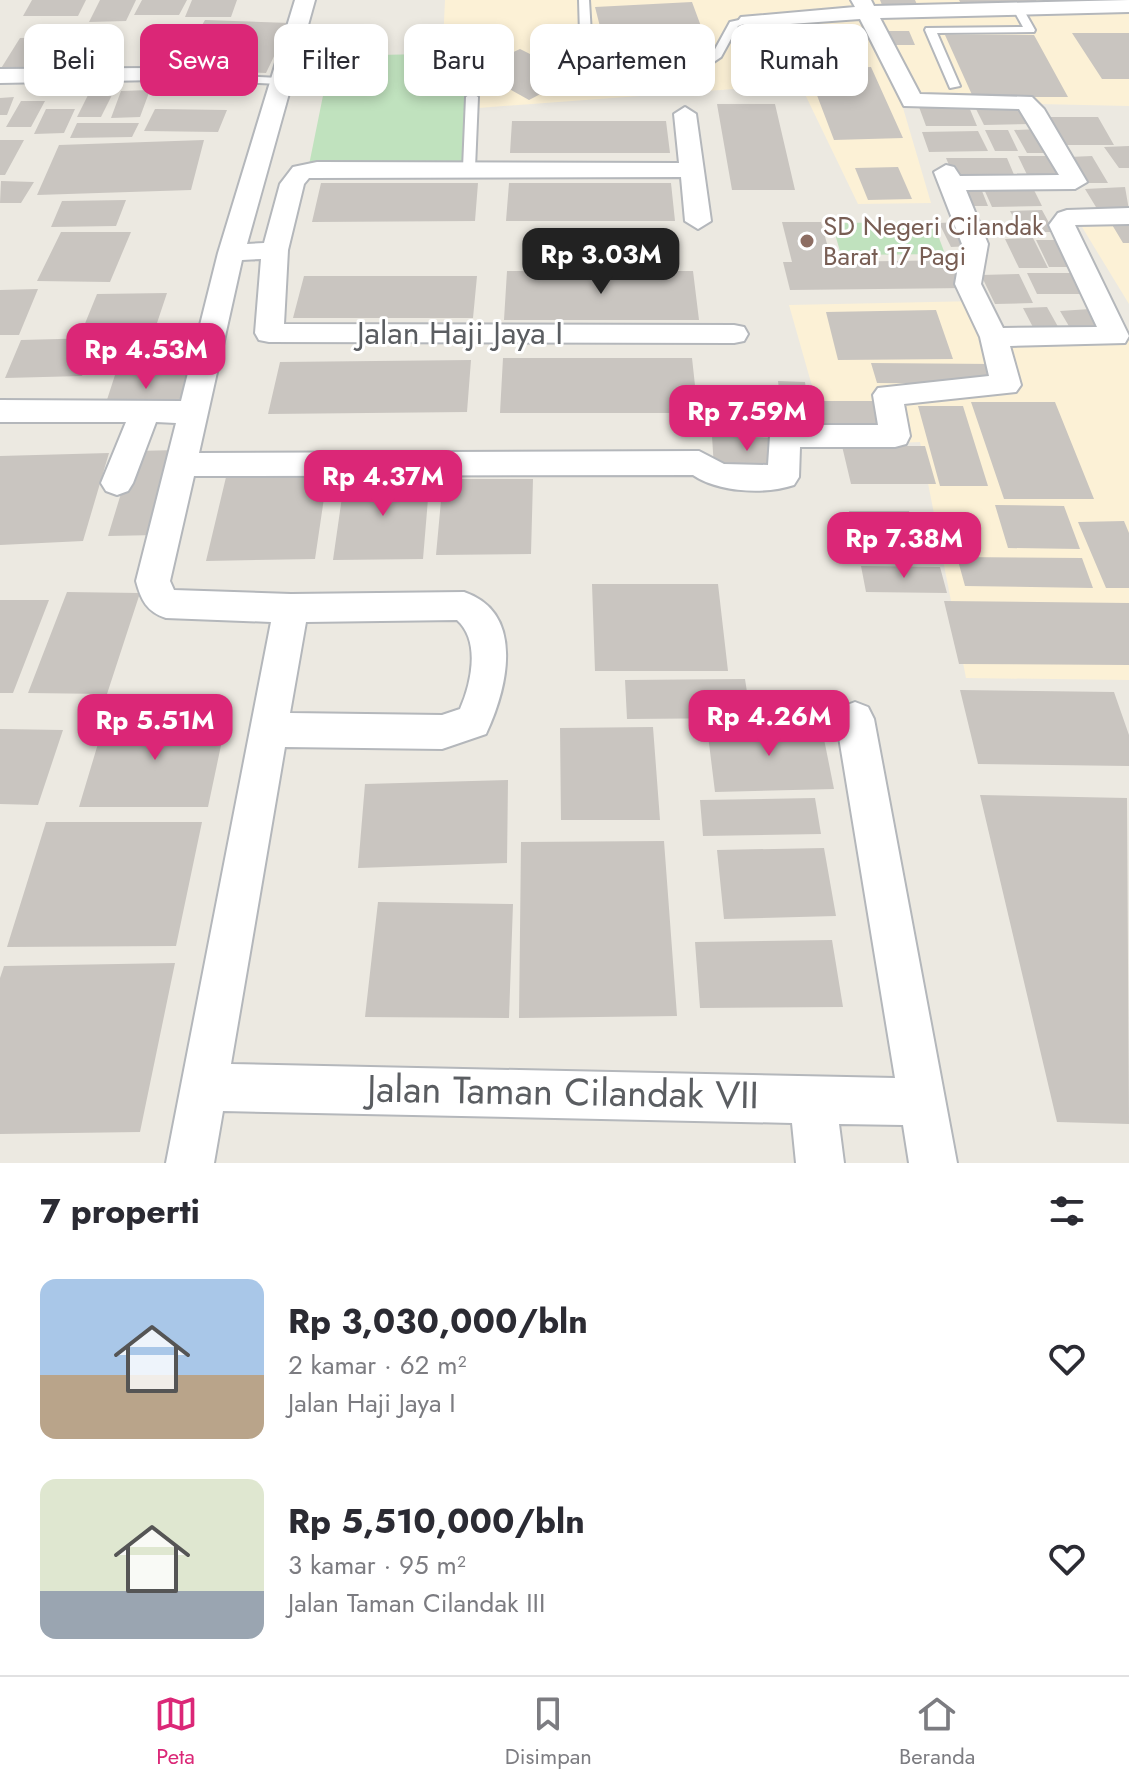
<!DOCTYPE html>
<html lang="id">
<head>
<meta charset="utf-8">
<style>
  body { margin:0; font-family:Jost,sans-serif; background:#f7f7f7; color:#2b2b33; height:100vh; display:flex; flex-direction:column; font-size:30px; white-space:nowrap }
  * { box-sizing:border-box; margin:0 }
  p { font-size:26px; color:#7c7c81 }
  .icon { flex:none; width:44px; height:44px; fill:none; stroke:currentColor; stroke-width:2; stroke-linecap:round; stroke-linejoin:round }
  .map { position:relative; height:1163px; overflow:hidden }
  .drawer { display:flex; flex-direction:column; background:#fff; flex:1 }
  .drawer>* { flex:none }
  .guide { position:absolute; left:24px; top:24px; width:1082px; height:72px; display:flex; gap:16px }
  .price { position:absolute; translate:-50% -68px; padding:0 18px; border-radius:16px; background:#db2777; color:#fff; font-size:26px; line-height:52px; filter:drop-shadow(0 2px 4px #0008) }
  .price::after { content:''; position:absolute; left:50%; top:48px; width:24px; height:18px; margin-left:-12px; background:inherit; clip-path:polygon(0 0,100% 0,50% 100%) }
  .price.on { background:#222; color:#fff }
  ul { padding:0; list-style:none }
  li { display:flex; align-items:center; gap:24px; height:200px; padding:0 40px }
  li span { display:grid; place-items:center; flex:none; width:224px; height:160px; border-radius:16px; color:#555 }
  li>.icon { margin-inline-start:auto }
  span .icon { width:96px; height:96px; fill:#fffc; stroke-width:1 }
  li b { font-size:34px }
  h2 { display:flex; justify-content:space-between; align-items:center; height:96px; padding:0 40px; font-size:34px }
  .chip { padding:0 28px; border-radius:16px; background:#fff; box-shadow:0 4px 12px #0003; font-size:28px; line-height:72px }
  .chip.on { background:#db2777; color:#fff }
  .tab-bar { display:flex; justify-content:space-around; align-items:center; height:112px; border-top:2px solid #e1e1e2; background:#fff; font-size:22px; color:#7c7c81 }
  .tab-bar a { display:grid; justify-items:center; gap:4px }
  .tab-bar .on { color:#db2777 }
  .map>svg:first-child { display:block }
</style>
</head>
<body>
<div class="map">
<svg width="1129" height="1163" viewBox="0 0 1129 1163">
  <rect width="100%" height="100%" fill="#ece9e1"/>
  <path fill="#fcf1d6" d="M445,0H1129V106L901,101L931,203L858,204L800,84L478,108L481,42L443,43Z
    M1129,224V304L1082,227Z
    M979,301L1022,345L1129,340V680L966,678L920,442L829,446L789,305Z"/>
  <path fill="#c0e2be" d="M471,53L466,162L309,165L331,56Z
    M933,222L945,254L841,255L832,223Z"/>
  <path fill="#c9c5c0" d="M32,0H86L78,16H23Z
    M100,0H136L126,21L89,22Z
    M142,0H187L179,15H134Z
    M192,0H237L231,17H185Z
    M880,0H915L919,9L884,10Z
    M959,0H1036L1039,5H962Z
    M692,2L712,56L609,62L595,7Z
    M205,20L290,23L266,73L176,69Z
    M887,31H909L915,45H893Z
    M1072,33H1129V79H1102Z
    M945,35H1034L1068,97H973Z
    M68,37L49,70H0L20,38Z
    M520,49L546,62L573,77L529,100L475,70Z
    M871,67L903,138L834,140L807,69Z
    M92,87H116L101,117H77Z
    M150,90L140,117L111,118L121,91Z
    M14,97L7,115H0V98Z
    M21,101H45L31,127H6Z
    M717,104H775L795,190H732Z
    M1024,106L1034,124L984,125L975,107Z
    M919,107H969L977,126H926Z
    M46,109H75L64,133L34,134Z
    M155,109L227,110L218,132L144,131Z
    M1042,117H1098L1114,145H1056Z
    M512,121H666L670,153H510Z
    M77,123H139L132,137L70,138Z
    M1041,129L1055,153H1027L1014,130Z
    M985,130H1008L1018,151H995Z
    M978,131L988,151L929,152L922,132Z
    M0,140H24L5,175H0Z
    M204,140L191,190L37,195L59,145Z
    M1129,146V168H1119L1104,147Z
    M1018,156H1057L1070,181H1030Z
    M1092,156L1108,183H1084L1069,157Z
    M946,158H1007L1015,177H954Z
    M898,167L912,199L868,200L855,168Z
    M1,181L34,182L21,203H0Z
    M321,183H478L475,221L312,222Z
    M509,183H671L675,221H506Z
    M957,186H980L988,206H965Z
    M1032,186L1042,206L992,207L983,187Z
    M1125,187L1129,210L1099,212L1085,189Z
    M126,200L116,226L51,227L62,201Z
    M1042,210L1054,232H1021L1010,211Z
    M782,222H821L832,262L956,260L967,288L790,290L783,262H792Z
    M959,222L972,246L951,247L939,223Z
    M1111,223H1129V243H1123Z
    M61,232H131L110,282L37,281Z
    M1033,238L1048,268H1019L1005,239Z
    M1036,240H1066L1081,267H1049Z
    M507,271H693L699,320H504Z
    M1027,273H1078L1088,294H1037Z
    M1019,274L1033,303L995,304L981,275Z
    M304,276H477L473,318H293Z
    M38,289L19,335H0V290Z
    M167,293L156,326H84L97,294Z
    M1047,307L1061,332L1036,333L1023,308Z
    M1090,309L1104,331L1073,333L1060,311Z
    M936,310L953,359L838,360L826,312Z
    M177,330L168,363L99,365L111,331Z
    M96,338L82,376L5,378L21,340Z
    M503,358H692L698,413H500Z
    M471,360L467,412L268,414L280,362Z
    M871,363L993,364L999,384L877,383Z
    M188,373L179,407L104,409L115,375Z
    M778,381L805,382L810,416L782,415Z
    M812,401H885L894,434H819Z
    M971,402H1055L1094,499H1004Z
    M918,406H963L988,486H940Z
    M712,436L779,438L783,470L714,468Z
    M842,446H925L936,484H851Z
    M179,450L157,535L108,536L134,451Z
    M109,453L83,541L0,545V456Z
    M328,471L315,559L206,561L227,473Z
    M430,475L423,559L333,560L345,476Z
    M443,479H533L531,554L436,555Z
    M995,505L1064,506L1080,549L1008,548Z
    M849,511H909L922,561L859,560Z
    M1124,521L1129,533V588H1106L1078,522Z
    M957,557L1082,558L1093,588L965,586Z
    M861,566L940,567L947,593L866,592Z
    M592,584H718L728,671H595Z
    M67,592L140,593L107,694L28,693Z
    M0,600H49L13,693H0Z
    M944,601L1129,603V665L959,664Z
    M745,679L751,718L627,719L625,680Z
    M960,690L1114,692L1129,735V766L978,764Z
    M106,717H227L208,807H79Z
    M821,724L834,789L715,792L707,727Z
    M653,727L660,820H561L560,728Z
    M0,729L63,730L38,805L0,804Z
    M508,780L507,863L358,868L365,784Z
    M980,795L1127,798L1129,1124L1057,1122Z
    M815,798L821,834L703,836L700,800Z
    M46,822H202L176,946L7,947Z
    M664,841L677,1016L519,1018L521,842Z
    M824,848L836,916L724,919L717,850Z
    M378,902L513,904L509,1018L365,1017Z
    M832,940L843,1007L700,1008L695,942Z
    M175,963L140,1132L0,1134V978L4,966Z"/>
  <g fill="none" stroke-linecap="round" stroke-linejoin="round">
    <g stroke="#b4b7bb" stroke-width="4">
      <path id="lane" d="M579,0H589L593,68L598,72L689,69L713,53L730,22L748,18L753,21L738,26L721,57L696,74L595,79L581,69Z
        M1018,6L1022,7L1035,30L1034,32L937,33L960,86L950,88L925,30L926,28L1023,27L1013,9Z
        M150,72L279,78L285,81L279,84L146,77V73Z
        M472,93L478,97L475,168L469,172L463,168L466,97Z"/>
    </g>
    <g stroke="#b4b7bb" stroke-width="4">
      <path id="street" d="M295,0H315L247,244L264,243L280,184L293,167L317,162L679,163L674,114L685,107L696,114L711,221L698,229L685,221L681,177L309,178L304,184L288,250L284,324L734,325L744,327L748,334L744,341L734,343L269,342L259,340L255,333L261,259L242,260L199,453L699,451L724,464L768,465L770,436L774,428L785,425H878L873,395L878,388L989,376L980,337L955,284L962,244L934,172L946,165L954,167L960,176L1059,175L1019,109L904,106L860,19L748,27L738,21L741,17L855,7L851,0H871L874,6L1129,0V12L880,18L920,94L1032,97L1044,109L1087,182L1075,189L966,190L988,244L981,284L1003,328L1097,327L1049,225L1058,213L1067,210L1129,208V224L1075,225L1129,336L1125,343L1010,346L1021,385L1016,392L904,404L910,436L906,444L895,447H800L799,477L794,485C764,495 718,492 693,475L194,476L170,581L174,590L291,594L464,592C526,613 507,689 486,734L442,749L285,747L231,1064L895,1078L836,719L842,707L855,702L868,707L874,719L957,1163H909L903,1125L839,1124L844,1163H796L792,1123L223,1111L214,1163H166L271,622L166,618C147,612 141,600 136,581L176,423L156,422L133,483L128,491L117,495L106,491L101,483L126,422H0V400L181,401L218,253ZM457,620C481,641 471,684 460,709L442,715L290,713L306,622Z
        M150,68L158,70L161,75L158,80L0,83V69Z"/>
    </g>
    <use href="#lane" fill="#fff" fill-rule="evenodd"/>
    <use href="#street" fill="#fff" fill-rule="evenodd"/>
  </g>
  <circle fill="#8d6e63" stroke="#fff" stroke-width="3" cx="807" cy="241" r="8"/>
  <g text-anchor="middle" stroke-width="6" stroke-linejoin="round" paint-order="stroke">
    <g font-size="26" fill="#785e54" stroke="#fff" text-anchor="start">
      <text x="823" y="235">SD Negeri Cilandak<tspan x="823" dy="30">Barat 17 Pagi</tspan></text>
    </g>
    <g font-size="32" fill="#5a5d61" stroke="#fff">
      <text x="460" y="344">Jalan Haji Jaya I</text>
    </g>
    <g font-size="38" fill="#5a5d61" stroke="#fff">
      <text transform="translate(563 1092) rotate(1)" y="13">Jalan Taman Cilandak VII</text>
    </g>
  </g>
</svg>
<b class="price on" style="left:601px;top:296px">Rp 3.03M</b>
<b class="price" style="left:146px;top:391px">Rp 4.53M</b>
<b class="price" style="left:747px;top:453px">Rp 7.59M</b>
<b class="price" style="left:383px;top:518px">Rp 4.37M</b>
<b class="price" style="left:904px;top:580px">Rp 7.38M</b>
<b class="price" style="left:769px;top:758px">Rp 4.26M</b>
<b class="price" style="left:155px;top:762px">Rp 5.51M</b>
<div class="guide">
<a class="chip">Beli</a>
<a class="chip on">Sewa</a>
<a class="chip">Filter</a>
<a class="chip">Baru</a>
<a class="chip">Apartemen</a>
<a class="chip">Rumah</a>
</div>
</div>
<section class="drawer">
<h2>7 properti<svg class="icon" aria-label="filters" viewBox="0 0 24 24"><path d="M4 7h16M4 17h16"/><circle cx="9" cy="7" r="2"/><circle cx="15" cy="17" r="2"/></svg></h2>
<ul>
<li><span style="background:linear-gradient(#a9c7e8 60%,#b9a48a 0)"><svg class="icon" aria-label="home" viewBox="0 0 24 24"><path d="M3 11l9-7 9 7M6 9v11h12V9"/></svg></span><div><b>Rp 3,030,000/bln</b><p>2 kamar · 62 m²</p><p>Jalan Haji Jaya I</p></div><svg class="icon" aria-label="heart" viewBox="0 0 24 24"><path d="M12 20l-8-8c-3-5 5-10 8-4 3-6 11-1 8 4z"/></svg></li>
<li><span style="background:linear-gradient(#dfe7d0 70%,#9aa5b1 0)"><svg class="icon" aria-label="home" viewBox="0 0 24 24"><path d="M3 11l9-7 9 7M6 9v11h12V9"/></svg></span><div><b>Rp 5,510,000/bln</b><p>3 kamar · 95 m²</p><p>Jalan Taman Cilandak III</p></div><svg class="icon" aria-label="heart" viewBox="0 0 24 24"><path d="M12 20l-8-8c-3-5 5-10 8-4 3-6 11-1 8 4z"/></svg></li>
</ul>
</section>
<nav class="tab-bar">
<a class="on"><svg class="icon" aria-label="map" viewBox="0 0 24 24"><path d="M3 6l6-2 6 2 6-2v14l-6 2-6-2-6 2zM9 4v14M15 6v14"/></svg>Peta</a>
<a><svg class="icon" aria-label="saved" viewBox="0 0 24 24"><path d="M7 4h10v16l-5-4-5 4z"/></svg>Disimpan</a>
<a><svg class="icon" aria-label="home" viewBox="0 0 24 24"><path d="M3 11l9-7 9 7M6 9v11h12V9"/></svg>Beranda</a>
</nav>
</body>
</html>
